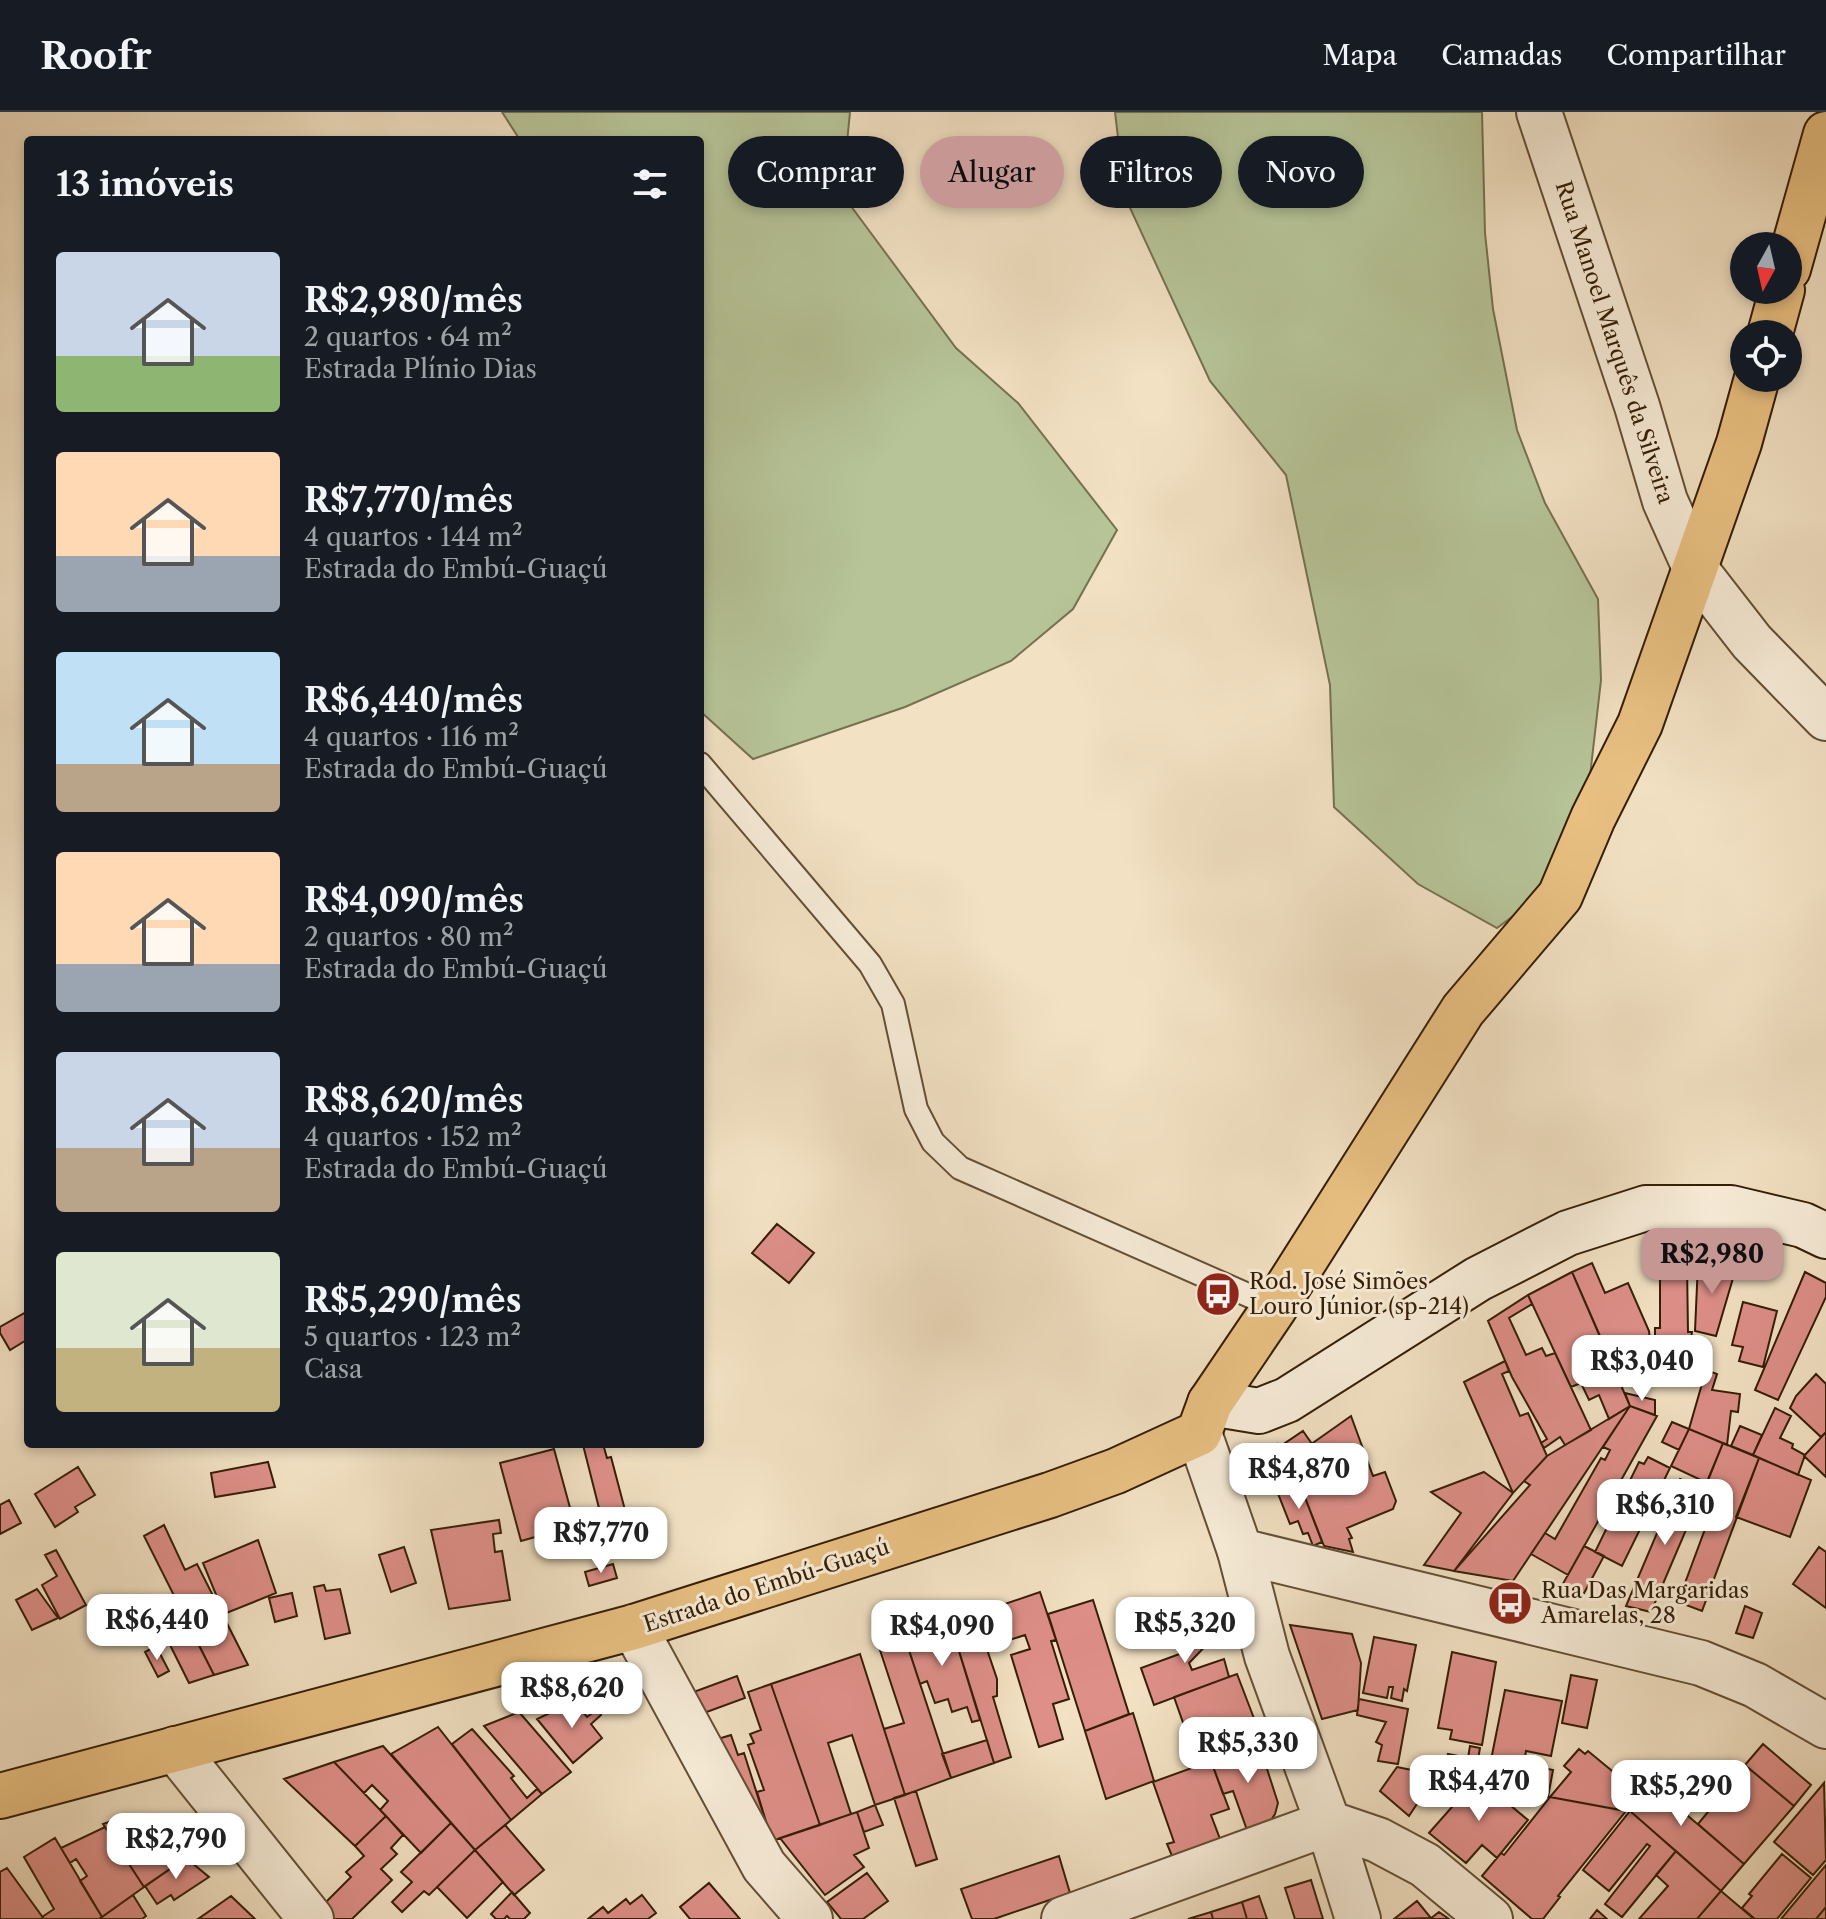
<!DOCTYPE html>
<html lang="pt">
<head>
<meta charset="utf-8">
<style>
  body { margin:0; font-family:"Libre Caslon Text",serif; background:#20242c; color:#f1f3f6; height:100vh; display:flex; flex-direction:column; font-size:30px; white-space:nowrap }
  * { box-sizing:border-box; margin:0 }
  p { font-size:26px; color:#9ea1a6 }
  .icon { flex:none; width:44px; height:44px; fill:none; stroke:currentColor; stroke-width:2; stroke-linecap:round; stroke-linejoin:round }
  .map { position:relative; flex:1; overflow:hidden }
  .side { position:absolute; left:24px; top:24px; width:680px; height:1312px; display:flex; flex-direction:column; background:#171b24; border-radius:8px; box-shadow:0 4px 12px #0003 }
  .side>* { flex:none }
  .banner { position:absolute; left:728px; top:24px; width:760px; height:72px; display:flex; gap:16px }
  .needle { width:52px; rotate:188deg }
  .tools { position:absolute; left:1730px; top:120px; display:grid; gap:16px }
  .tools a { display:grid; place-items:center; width:72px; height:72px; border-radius:50%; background:#171b24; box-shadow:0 4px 12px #0003; font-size:40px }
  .price { position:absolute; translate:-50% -68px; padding:0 18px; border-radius:16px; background:#fff; color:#222; font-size:26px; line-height:52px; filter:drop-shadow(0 2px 4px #0008) }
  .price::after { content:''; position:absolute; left:50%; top:48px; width:24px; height:18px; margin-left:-12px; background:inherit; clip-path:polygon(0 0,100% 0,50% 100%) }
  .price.on { background:#c59692; color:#111 }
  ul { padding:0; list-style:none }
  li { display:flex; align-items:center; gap:24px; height:200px; padding:0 32px }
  li span { display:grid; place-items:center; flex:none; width:224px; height:160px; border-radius:8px; color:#555 }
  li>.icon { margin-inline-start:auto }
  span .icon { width:96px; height:96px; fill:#fffc; stroke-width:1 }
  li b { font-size:34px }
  h2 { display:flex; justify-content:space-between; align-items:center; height:96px; padding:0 32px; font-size:34px }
  .pill { padding:0 28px; border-radius:36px; background:#171b24; box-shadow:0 4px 12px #0003; font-size:28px; line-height:72px }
  .pill.on { background:#c59692; color:#111 }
  header { display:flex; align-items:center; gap:48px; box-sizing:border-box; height:112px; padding:0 40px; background:#171b24; border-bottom:2px solid #363941 }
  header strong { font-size:38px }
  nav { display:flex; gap:44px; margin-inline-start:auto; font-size:28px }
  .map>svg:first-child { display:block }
</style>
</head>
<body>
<header>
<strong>Roofr</strong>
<nav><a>Mapa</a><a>Camadas</a><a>Compartilhar</a></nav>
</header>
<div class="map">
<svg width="1826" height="1807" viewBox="0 0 1826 1807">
  <rect width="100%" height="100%" fill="#f2e1c3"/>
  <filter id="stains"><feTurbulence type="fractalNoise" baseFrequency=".0025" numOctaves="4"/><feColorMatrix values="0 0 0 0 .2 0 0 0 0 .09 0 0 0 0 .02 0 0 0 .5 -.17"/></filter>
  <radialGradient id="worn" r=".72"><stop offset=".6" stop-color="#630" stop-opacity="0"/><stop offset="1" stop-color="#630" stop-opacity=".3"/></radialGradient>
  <path fill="#b6c498" stroke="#76714f" stroke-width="2" d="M502,0H850L842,82L956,236L1018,291L1117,418L1073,497L1011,549L905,595L753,647L700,599V28H520Z
    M1115,0H1482L1485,121L1493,197L1517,318L1545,391L1598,487L1601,568L1589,673L1543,782L1497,816L1418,772L1334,695L1330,573L1286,363L1210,269L1125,85Z"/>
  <path fill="#de8f88" stroke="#351e06" stroke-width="2" d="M777,1112L814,1141L789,1171L752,1141Z
    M1592,1151L1605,1181L1628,1171L1649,1219L1651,1238L1631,1247L1634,1255L1617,1263L1572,1160Z
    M1698,1151L1736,1156L1716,1224L1695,1219Z
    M1687,1152L1688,1220H1692L1689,1240L1710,1245L1702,1272L1655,1267V1216H1660V1153Z
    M1572,1160L1630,1294L1609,1307L1599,1283L1589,1288L1581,1271L1571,1275L1528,1183Z
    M1805,1160L1826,1171V1185L1778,1288L1755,1278Z
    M1528,1183L1532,1192L1509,1206L1526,1243L1542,1236L1546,1244L1555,1241L1591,1318L1565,1333L1560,1325L1544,1336L1541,1331L1547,1327L1512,1265L1488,1209Z
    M1743,1190L1777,1199L1763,1255L1739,1249L1743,1235L1732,1233Z
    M28,1199V1227L10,1238L0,1221V1215Z
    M1505,1249L1509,1259L1502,1262L1520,1304L1528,1301L1547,1344L1513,1381L1464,1270Z
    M1706,1258L1717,1262L1712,1278L1740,1282L1738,1300L1731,1299L1727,1333L1689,1317Z
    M1816,1262L1826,1272V1320L1821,1325L1790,1296L1796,1284Z
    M1625,1281L1655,1288V1303L1630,1294Z
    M1630,1294L1657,1304L1568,1463L1531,1442L1545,1421L1555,1427L1601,1346L1605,1348L1610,1338L1603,1335Z
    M1630,1294L1513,1469L1454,1459L1530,1373L1524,1369L1547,1344Z
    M1775,1296L1791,1304L1780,1326L1793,1332L1792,1336L1805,1343L1798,1363L1753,1343Z
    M1351,1304L1373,1364L1385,1360L1396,1389L1393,1397L1347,1416L1352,1426L1349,1427L1353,1440L1324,1434L1290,1347Z
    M1672,1310L1689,1317L1679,1338L1662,1330Z
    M1740,1314L1762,1323L1753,1343L1731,1334Z
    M1689,1317L1723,1331L1707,1371L1671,1354Z
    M1303,1319L1312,1332L1278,1356L1267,1340L1277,1332L1279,1335Z
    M1826,1320V1365L1804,1344Z
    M1723,1331L1759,1346L1702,1499L1678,1490L1718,1382L1704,1377Z
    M586,1332H603L607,1346L611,1345L625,1398L601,1404L583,1333Z
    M554,1337L575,1414L521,1429L500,1351Z
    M1648,1345L1670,1356L1622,1454L1595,1440L1639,1350L1644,1352Z
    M1759,1346L1811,1368L1790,1425L1736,1405Z
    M268,1350L275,1375L215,1385L211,1361Z
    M78,1355L95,1383L75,1395L78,1400L55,1415L35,1382Z
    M1484,1360L1513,1381L1454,1459L1424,1453L1461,1401L1431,1380Z
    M1680,1367L1703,1378L1651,1500L1626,1494Z
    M1299,1370L1322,1430L1313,1434L1308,1421L1303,1422L1298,1409L1290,1412L1277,1379Z
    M9,1388L21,1411L0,1422V1393Z
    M499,1408L501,1421L493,1422L495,1440L502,1439L510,1488L449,1497L431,1418Z
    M164,1413L185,1458L197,1452L248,1553L214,1563L144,1424Z
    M258,1428L276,1481L224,1502L203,1451Z
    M1584,1434L1604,1444L1583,1483L1560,1477Z
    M404,1435L416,1471L391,1480L379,1443Z
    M1819,1435L1826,1440V1496L1793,1472Z
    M56,1438L86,1493L60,1507L42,1473L57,1464L45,1443Z
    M613,1452L617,1466L589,1474L585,1460Z
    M324,1473L326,1479L340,1477L350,1521L325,1527L314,1475Z
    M37,1477L58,1506L32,1518L16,1488Z
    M1040,1480L1056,1528L1051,1529L1069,1587L1053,1592L1063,1627L1039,1635L1011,1543L1030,1537L1025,1523L1006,1529L996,1495Z
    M292,1481L297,1504L275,1510L269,1486Z
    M1093,1488L1129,1602L1085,1619L1048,1502Z
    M1745,1494L1762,1501L1753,1526L1736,1521Z
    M1207,1500L1221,1518L1189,1551L1192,1558L1224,1547L1229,1565L1154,1593L1141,1556L1185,1540L1174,1528Z
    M975,1502L997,1567V1584L993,1585L1011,1645L994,1651L950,1510Z
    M185,1506L214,1563L189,1571L162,1517Z
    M950,1510L980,1608L972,1610L967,1595L952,1600L948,1587L935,1591L927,1569L920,1572L905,1526Z
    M1290,1513L1352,1522L1361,1551L1358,1598L1322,1607Z
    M1374,1525L1416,1533L1407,1579L1404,1577L1402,1589L1391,1586L1393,1575H1389L1387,1586L1363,1581Z
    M905,1526L951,1666L905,1683L884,1617L904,1611L879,1535Z
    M156,1534L169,1559L158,1565L145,1540Z
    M1452,1540L1496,1550L1482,1633L1450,1627L1452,1618L1438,1616Z
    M860,1542L905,1683L875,1693L852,1623L828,1631L851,1702L820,1713L771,1572Z
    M1237,1562L1263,1630L1198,1653L1174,1585Z
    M1571,1563L1597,1568L1587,1616L1562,1611Z
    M737,1564L745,1586L693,1605L680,1585Z
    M771,1572L820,1713L772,1729L757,1680L764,1678L748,1633L754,1631L750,1622L761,1618L748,1580Z
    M1505,1578L1562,1589L1551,1644L1526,1639L1524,1652L1553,1658L1548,1685L1474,1670L1479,1646L1491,1648Z
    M1359,1587L1408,1597L1398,1652L1378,1649L1382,1633L1376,1630L1386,1610L1357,1603Z
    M574,1589L587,1605L598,1597L601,1603L591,1612L602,1626L573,1651L537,1607Z
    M519,1600L571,1660L542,1682L484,1614Z
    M1133,1601L1154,1669L1106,1687L1085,1619Z
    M438,1615L511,1708L475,1738L391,1642Z
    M472,1617L514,1664L511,1666L527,1686L537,1677L542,1682L511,1708L452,1632Z
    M731,1623L738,1643L744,1641L772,1729L701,1632Z
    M987,1628L994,1651L951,1666L942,1642Z
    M1259,1632L1278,1691L1275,1702L1270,1710L1247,1718L1233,1679L1223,1682L1211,1649Z
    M1763,1632L1811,1673L1794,1694L1745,1653Z
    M383,1634L451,1711L421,1741L380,1698L388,1689L372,1673L364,1681L334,1650Z
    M1470,1634L1480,1636L1474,1670L1443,1664L1448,1642L1468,1646Z
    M1579,1637L1585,1642L1588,1639L1634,1677L1626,1699L1550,1685L1571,1660L1564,1654Z
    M1211,1649L1229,1697L1211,1703L1220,1727L1172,1744L1167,1732L1174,1730L1153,1670Z
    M334,1650L386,1704L355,1734L284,1667Z
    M1639,1653L1672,1665L1669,1674L1682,1682L1673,1691L1744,1752L1721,1779L1630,1699Z
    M1746,1654L1794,1694L1744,1752L1698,1712Z
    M1397,1655L1436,1663L1409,1704L1380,1679Z
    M1474,1670L1505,1677L1499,1684L1528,1708L1497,1746L1482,1733L1466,1751L1429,1721Z
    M1824,1671L1826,1748L1813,1763L1774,1730Z
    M916,1679L937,1747L916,1754L894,1686Z
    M1550,1685L1626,1699L1558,1784L1560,1785L1543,1807H1532L1482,1764L1501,1741L1504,1743Z
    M875,1693L883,1713L864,1720L857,1700Z
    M1630,1699L1676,1739L1622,1805L1605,1792L1650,1734L1647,1732L1609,1779L1583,1758Z
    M857,1700L869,1736L854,1743L864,1755L825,1783L780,1726Z
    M131,1702L147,1725L160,1714L186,1746L144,1775L103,1712Z
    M386,1704L403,1723L391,1736L397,1742L381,1757L392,1768L352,1807H331L321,1795L351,1765L346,1760L364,1744L355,1734Z
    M451,1711L475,1738L429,1783L424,1779L402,1800L392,1790L412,1770L401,1760Z
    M505,1713L544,1758L514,1783L475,1738Z
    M105,1715L144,1775L102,1805L80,1769L87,1764L76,1747L70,1751L61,1736Z
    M55,1726L102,1805L99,1807H43L42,1805L54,1797L24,1745Z
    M475,1738L503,1770L467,1806L437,1775Z
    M1676,1739L1721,1779L1697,1807H1639L1668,1774L1656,1763Z
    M1782,1742L1811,1766L1777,1807H1755L1742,1796L1752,1784L1749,1782Z
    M1059,1744L1070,1781L994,1807H972L961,1777Z
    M186,1746L209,1765L174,1788L171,1783L157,1792L145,1774Z
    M1826,1753V1795L1816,1807H1781Z
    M7,1756L44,1807H0V1760Z
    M867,1761L888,1789L863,1807H841L827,1790Z
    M1311,1768L1323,1807H1295L1285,1776Z
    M709,1771L740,1807H690L680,1795Z
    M1721,1779L1754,1807H1697Z
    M512,1780L530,1801L524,1807H510L507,1804L504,1807H496L491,1802Z
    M133,1783L146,1804L142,1807H99Z
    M642,1783L656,1801L648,1807H588L603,1795L608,1801L626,1787L630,1792Z
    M231,1784L255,1807H198Z
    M1259,1784L1267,1807H1247L1242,1790Z
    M1417,1789L1431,1806L1394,1807Z
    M1242,1790L1247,1807H1213L1211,1800Z
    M1826,1795V1807H1816Z
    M1597,1798L1607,1807H1590Z
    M1211,1800L1213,1807H1188Z
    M1439,1800L1449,1807H1430Z"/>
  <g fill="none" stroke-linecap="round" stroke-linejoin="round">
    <g stroke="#644f35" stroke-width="26">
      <path id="service" d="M700,652L870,852L893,892L916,997L933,1030L960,1056L1275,1195"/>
    </g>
    <g stroke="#644f35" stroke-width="48">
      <path id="minor" d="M1539,0L1637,294L1665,389L1696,458L1752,530L1826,606
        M1240,1439L1267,1544L1328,1711L1358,1807
        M634,1515L764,1754L810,1807
        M175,1637L311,1807
        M1064,1807L1328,1711L1378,1728L1425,1753L1490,1807"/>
    </g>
    <g stroke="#644f35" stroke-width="48">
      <path id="tertiary" d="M1199,1321L1240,1439L1701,1551L1755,1573L1826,1614"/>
    </g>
    <g stroke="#351e06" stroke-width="48">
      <path id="secondary" d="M1210,1291L1259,1299L1287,1288L1478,1167L1568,1121L1646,1096H1731L1803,1113L1826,1124"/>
    </g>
    <g stroke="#351e06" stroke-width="48">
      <path id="primary" d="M1788,157L1826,22
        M1770,222L1782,178
        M0,1684L634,1515L1050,1383L1116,1359L1199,1321L1210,1291L1275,1195L1463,898L1560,784L1593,706L1640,612L1739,331L1757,266"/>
    </g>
    <use href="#service" stroke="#f7ecd8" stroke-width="22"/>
    <use href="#minor" stroke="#f7ecd8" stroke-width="44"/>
    <use href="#tertiary" stroke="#f7ecd8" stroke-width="44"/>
    <use href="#secondary" stroke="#f7ecd8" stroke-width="44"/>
    <use href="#primary" stroke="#e9c082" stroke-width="44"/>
  </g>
  <defs>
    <g id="bus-disc" transform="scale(2.3)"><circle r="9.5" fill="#8f2418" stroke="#f7ecd8"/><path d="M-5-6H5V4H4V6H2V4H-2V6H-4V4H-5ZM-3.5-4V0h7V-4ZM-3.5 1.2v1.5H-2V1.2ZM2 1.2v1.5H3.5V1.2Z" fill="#fff"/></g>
  </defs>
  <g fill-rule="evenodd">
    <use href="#bus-disc" x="1218" y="1182"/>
    <use href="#bus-disc" x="1510" y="1491"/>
  </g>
  <g text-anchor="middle" stroke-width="6" stroke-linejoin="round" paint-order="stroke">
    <g font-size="22" fill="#351e06" stroke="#f7ecd8">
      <text transform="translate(1615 230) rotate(72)" y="8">Rua Manoel Marquês da Silveira</text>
      <text transform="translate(766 1473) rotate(-18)" y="8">Estrada do Embú-Guaçú</text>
    </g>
    <g font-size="22" fill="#351e06" stroke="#f7ecd8" text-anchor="start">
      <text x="1249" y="1177">Rod. José Simões<tspan x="1249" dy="25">Louro Júnior (sp-214)</tspan></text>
      <text x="1541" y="1486">Rua Das Margaridas<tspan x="1541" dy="25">Amarelas, 28</tspan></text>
    </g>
  </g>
  <rect width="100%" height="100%" filter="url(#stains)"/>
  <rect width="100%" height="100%" fill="url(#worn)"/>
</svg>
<div class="tools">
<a><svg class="needle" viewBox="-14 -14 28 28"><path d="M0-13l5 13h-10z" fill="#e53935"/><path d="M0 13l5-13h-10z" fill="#9ea1a6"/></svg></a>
<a><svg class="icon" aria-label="locate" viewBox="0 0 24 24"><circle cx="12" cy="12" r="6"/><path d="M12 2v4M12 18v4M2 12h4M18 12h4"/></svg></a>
</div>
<b class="price on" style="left:1712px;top:1184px">R$2,980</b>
<b class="price" style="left:1642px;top:1291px">R$3,040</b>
<b class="price" style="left:1299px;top:1399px">R$4,870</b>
<b class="price" style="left:1665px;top:1435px">R$6,310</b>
<b class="price" style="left:601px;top:1463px">R$7,770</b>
<b class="price" style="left:157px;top:1550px">R$6,440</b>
<b class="price" style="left:1185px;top:1553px">R$5,320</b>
<b class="price" style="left:942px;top:1556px">R$4,090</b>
<b class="price" style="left:572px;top:1618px">R$8,620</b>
<b class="price" style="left:1248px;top:1673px">R$5,330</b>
<b class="price" style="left:1479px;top:1711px">R$4,470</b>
<b class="price" style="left:1681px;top:1716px">R$5,290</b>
<b class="price" style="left:176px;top:1769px">R$2,790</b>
<div class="banner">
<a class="pill">Comprar</a>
<a class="pill on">Alugar</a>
<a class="pill">Filtros</a>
<a class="pill">Novo</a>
</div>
<section class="side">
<h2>13 imóveis<svg class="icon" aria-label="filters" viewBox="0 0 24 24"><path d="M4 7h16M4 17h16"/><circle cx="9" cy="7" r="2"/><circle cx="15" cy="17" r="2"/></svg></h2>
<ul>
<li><span style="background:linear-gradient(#c9d6e8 65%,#8fb573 0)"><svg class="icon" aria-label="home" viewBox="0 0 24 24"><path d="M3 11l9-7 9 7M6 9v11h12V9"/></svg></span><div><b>R$2,980/mês</b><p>2 quartos · 64 m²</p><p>Estrada Plínio Dias</p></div></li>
<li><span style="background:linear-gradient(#ffd9b3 65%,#9aa5b1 0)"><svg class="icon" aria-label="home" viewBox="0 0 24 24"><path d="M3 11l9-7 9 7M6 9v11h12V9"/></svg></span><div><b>R$7,770/mês</b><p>4 quartos · 144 m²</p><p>Estrada do Embú-Guaçú</p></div></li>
<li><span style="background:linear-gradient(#bfe0f5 70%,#b9a48a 0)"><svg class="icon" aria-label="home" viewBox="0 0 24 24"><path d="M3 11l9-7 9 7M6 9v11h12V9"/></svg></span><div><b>R$6,440/mês</b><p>4 quartos · 116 m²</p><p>Estrada do Embú-Guaçú</p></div></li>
<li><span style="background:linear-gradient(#ffd9b3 70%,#9aa5b1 0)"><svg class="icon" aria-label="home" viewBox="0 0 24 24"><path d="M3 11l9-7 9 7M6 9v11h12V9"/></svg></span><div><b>R$4,090/mês</b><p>2 quartos · 80 m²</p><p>Estrada do Embú-Guaçú</p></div></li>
<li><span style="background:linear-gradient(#c9d6e8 60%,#b9a48a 0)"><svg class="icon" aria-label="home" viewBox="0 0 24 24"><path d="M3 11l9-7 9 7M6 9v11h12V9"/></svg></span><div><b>R$8,620/mês</b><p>4 quartos · 152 m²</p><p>Estrada do Embú-Guaçú</p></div></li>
<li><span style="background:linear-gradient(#dfe7d0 60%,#c2b280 0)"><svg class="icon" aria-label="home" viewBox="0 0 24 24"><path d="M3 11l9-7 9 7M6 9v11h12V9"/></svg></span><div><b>R$5,290/mês</b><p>5 quartos · 123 m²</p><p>Casa</p></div></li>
</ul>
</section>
</div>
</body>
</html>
